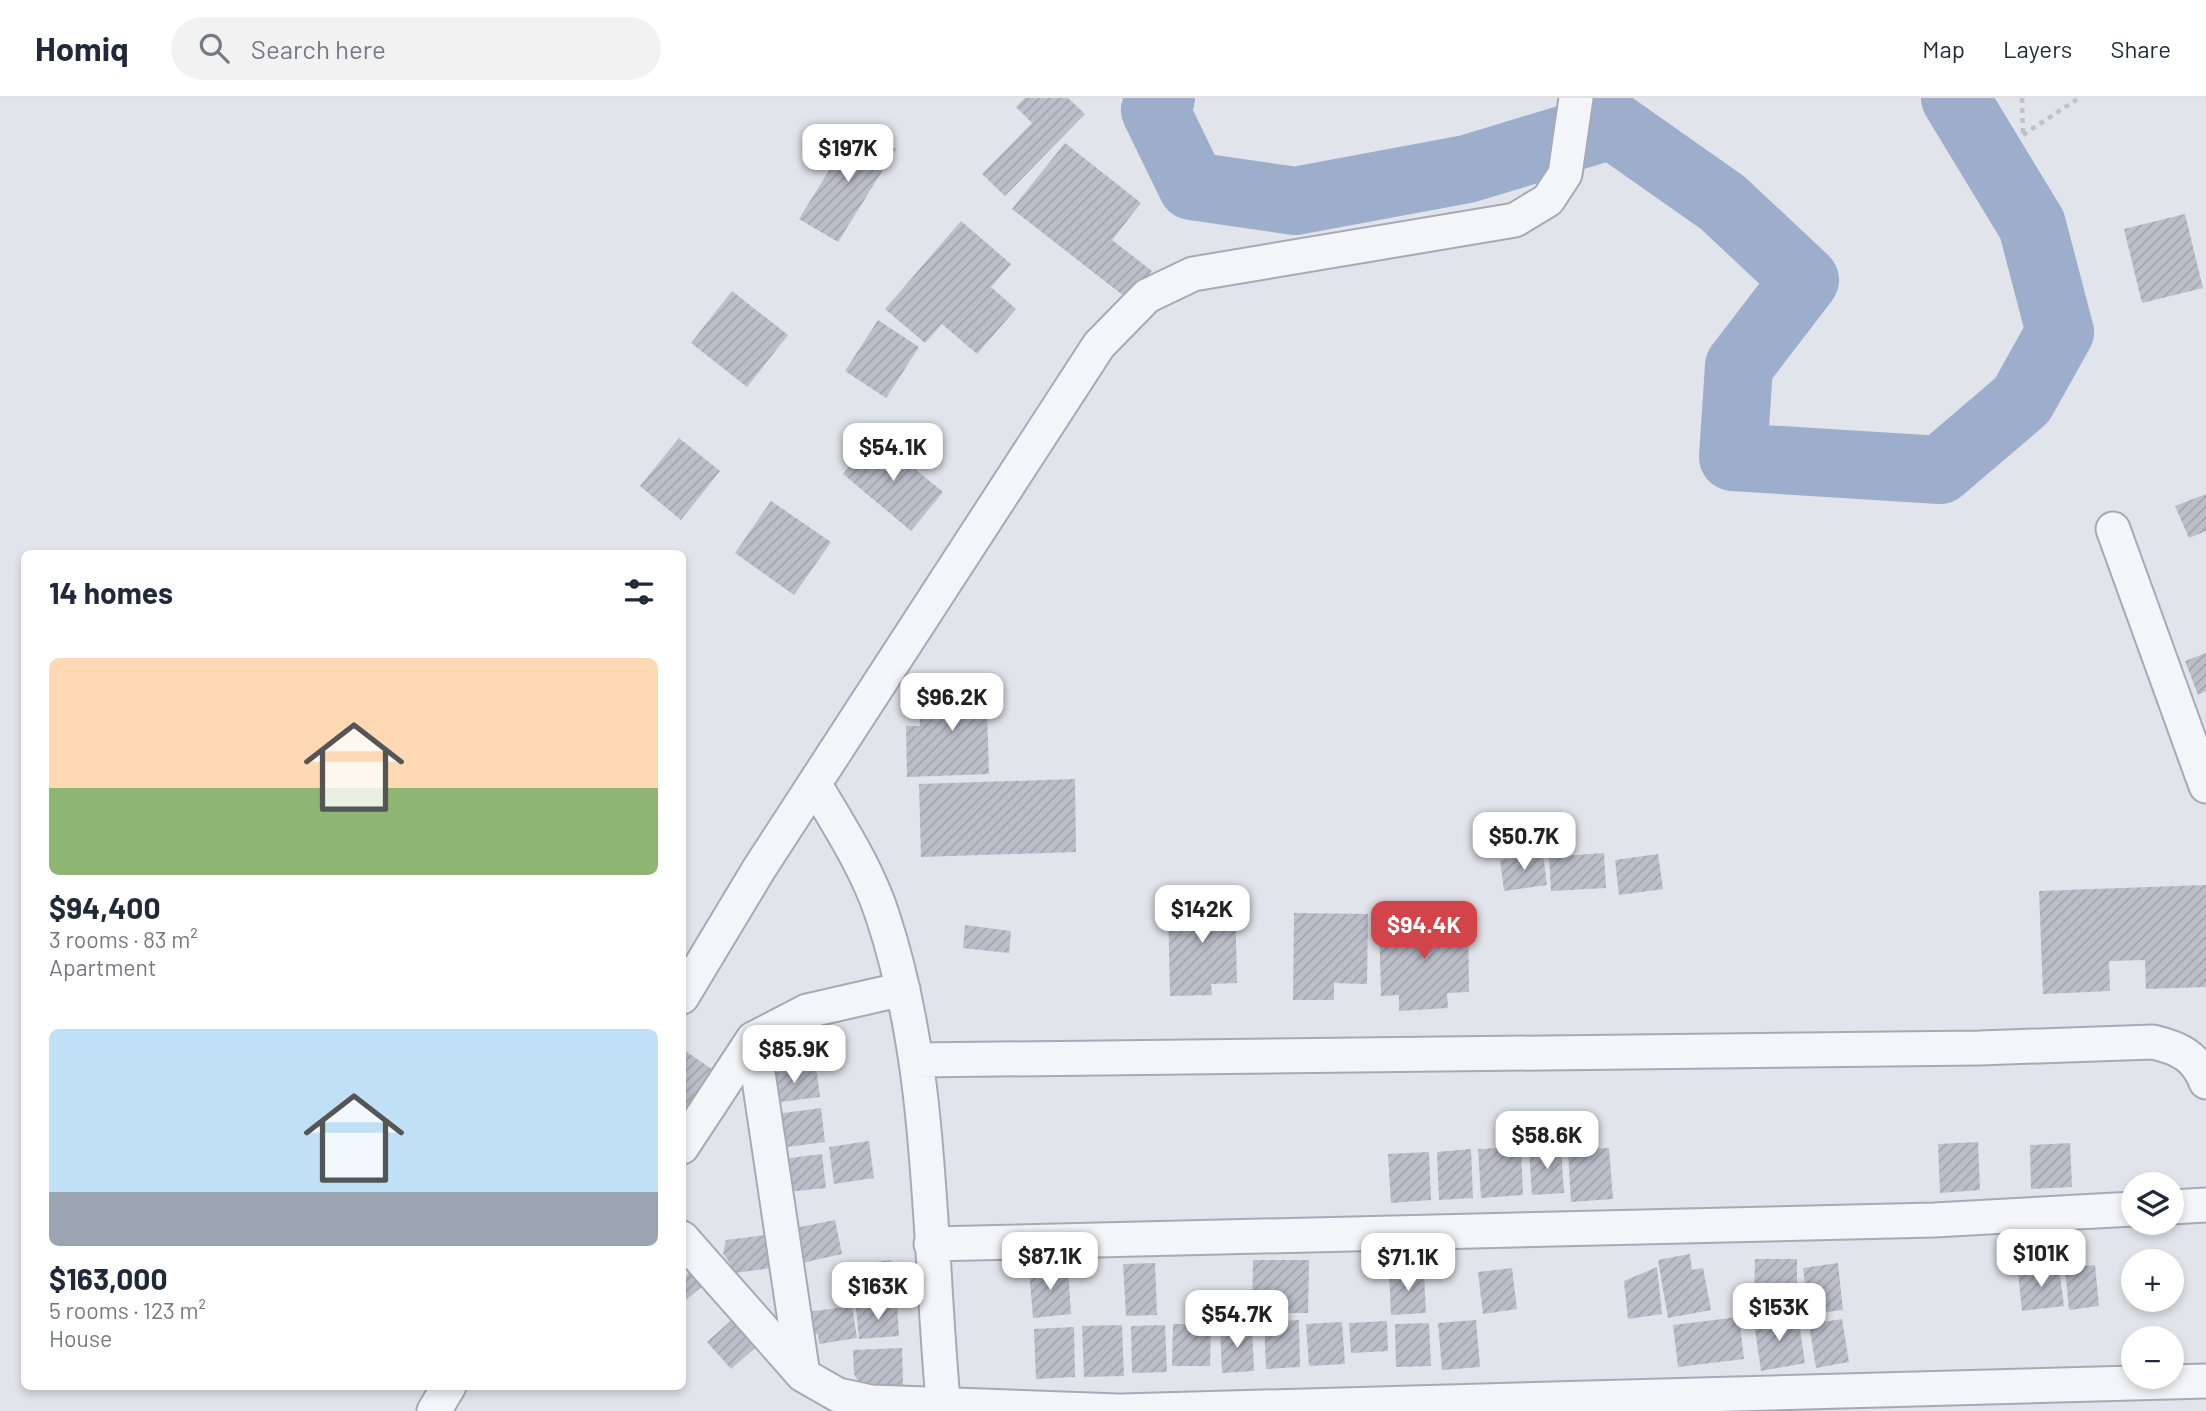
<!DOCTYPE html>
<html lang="en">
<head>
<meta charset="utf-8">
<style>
  body { margin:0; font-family:Barlow,sans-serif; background:#f2f2f3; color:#1f2937; height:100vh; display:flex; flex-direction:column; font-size:26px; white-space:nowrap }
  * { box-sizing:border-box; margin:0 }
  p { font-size:23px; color:#747a83 }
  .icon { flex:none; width:38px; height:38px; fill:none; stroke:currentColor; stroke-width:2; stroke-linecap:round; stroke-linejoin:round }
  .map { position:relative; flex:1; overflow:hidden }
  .sheet { position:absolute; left:21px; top:452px; width:665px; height:840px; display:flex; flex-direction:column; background:#fff; border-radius:10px; box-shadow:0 4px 10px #0003 }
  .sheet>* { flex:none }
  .controls { position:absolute; left:2121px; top:1074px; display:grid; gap:14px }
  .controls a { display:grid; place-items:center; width:63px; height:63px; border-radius:50%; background:#fff; box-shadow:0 4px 10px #0003; font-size:35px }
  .price { position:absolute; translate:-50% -60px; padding:0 16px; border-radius:14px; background:#fff; color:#222; font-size:23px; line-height:46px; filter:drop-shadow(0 2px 4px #0008) }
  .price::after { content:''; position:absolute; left:50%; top:42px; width:21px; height:16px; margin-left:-10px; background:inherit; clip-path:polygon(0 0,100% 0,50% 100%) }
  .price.selected { background:#d2444a; color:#fff }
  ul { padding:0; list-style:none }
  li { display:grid; align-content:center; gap:14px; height:371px; padding:0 28px }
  li span { display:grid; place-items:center; height:217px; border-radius:10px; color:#555 }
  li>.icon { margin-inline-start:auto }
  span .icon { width:126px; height:126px; fill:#fffc; stroke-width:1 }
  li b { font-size:30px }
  h2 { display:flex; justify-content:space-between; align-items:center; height:84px; padding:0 28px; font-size:30px }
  header { display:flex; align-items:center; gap:42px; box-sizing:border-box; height:98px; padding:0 35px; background:#fff; border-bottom:2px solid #e0e1e3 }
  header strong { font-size:33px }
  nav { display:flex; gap:38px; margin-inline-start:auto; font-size:24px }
  .search { width:490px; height:63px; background:#f2f2f3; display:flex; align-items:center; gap:18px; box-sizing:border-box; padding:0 24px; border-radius:38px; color:#747a83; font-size:26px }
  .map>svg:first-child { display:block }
</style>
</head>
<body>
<header>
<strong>Homiq</strong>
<div class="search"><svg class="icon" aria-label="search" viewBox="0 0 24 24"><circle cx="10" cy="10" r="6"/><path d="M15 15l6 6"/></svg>Search here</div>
<nav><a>Map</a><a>Layers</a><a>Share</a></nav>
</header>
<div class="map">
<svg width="2206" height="1313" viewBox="0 0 2206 1313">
  <defs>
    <pattern id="building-hatch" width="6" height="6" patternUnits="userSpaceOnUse" patternTransform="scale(1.75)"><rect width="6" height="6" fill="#bbbfca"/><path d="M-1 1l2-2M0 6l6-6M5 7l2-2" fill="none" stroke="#a1a4af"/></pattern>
  </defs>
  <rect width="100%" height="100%" fill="#e1e4ea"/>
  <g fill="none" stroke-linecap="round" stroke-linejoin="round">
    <path stroke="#9caecb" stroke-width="68" d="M1161,0L1155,12L1192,88L1295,103L1467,71L1612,27L1723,105L1805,182L1739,268L1733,359L1940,372L2022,302L2060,234L2032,127L1955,0"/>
  </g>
  <path fill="url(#building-hatch)" d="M1025,0H1068L1085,16L1005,98L982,76L1032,25L1016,9Z
    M857,27L896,51L838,144L799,121Z
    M1065,45L1141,105L1112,142L1152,173L1129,202L1012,111Z
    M2185,116L2203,190L2142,205L2124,131Z
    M961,123L1011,166L991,189L1016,211L977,256L942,226L925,245L885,211Z
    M732,193L788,237L747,289L691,245Z
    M878,222L919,249L886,300L845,273Z
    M875,338L943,394L911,433L843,376Z
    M679,340L720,373L681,422L640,388Z
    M2206,396V433L2189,440L2175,408Z
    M771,403L831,444L794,497L735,455Z
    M2206,555V593L2198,597L2185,563Z
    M986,580L989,676L907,679L906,628H920L919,609L943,607V582Z
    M1075,681L1076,754L921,759L919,686Z
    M1604,755L1606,790L1551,793L1549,759Z
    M1543,756L1547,787L1504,793L1500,762Z
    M1658,756L1663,791L1619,797L1615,762Z
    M2206,787V889L2146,891L2145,862L2109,863L2110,893L2043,896L2039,793Z
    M1235,800L1237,885L1211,886L1212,897L1170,898L1168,802Z
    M1294,815L1368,816L1367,886L1334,885V902H1293Z
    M1468,819L1469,894L1447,895L1448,910L1399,913V897L1381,898L1379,822Z
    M965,827L1011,833L1009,855L963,850Z
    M684,952L722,978L696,1018L682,1009Z
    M816,969L820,999L772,1005L768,975Z
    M821,1010L825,1044L772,1051L769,1017Z
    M869,1043L874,1080L834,1086L829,1049Z
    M1978,1044L1980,1092L1940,1095L1938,1046Z
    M2070,1045L2072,1089L2031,1091L2030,1047Z
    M1521,1049L1523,1097L1481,1100L1478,1051Z
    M1561,1049L1564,1095L1532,1097L1529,1052Z
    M1609,1050L1613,1101L1571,1104L1568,1052Z
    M1471,1051L1473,1100L1439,1102L1437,1054Z
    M1429,1054L1431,1102L1391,1105L1388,1056Z
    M822,1056L826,1090L786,1094L782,1061Z
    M835,1122L842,1156L802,1165L795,1130Z
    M766,1137L770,1170L736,1175L723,1155L726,1142Z
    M1690,1156L1692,1172L1703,1170L1711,1212L1668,1220L1658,1162Z
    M1755,1161H1797V1211H1754Z
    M891,1162L895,1200L850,1205L846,1168Z
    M1253,1162H1309L1308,1215H1252Z
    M1155,1165L1157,1217L1126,1218L1123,1166Z
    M1838,1165L1843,1212L1809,1216L1803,1170Z
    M2095,1167L2099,1208L2069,1212L2065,1170Z
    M1068,1169L1071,1216L1033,1220L1029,1172Z
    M1657,1169L1662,1216L1628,1221L1624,1183Z
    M2059,1169L2064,1208L2022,1213L2018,1174Z
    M1512,1170L1517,1211L1483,1216L1478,1174Z
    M691,1173L704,1187L682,1205V1174L686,1178Z
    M1424,1173L1426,1215L1391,1217L1389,1175Z
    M897,1206L899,1238L859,1241L856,1210Z
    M852,1208L857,1240L819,1246L818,1236L810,1237L806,1214Z
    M737,1217L762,1244L731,1271L707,1244Z
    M1798,1218L1805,1265L1761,1273L1754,1225Z
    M1739,1219L1744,1261L1678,1269L1673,1227Z
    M1842,1221L1849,1264L1816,1270L1809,1226Z
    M1299,1222L1300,1269L1266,1271L1264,1224Z
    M1476,1222L1480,1269L1442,1272L1438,1225Z
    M1387,1223L1388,1253L1351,1255L1349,1225Z
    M1342,1224L1345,1266L1309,1268L1306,1226Z
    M1429,1225L1431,1268L1396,1269L1395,1226Z
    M1173,1226H1211L1210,1268H1172Z
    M1122,1227L1124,1278L1084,1279L1082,1228Z
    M1165,1227L1167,1274L1132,1275L1131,1228Z
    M1252,1228L1254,1273L1222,1275L1220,1230Z
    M1074,1229L1075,1279L1036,1281L1034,1231Z
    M902,1250L903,1288L861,1289L854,1276L853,1252Z"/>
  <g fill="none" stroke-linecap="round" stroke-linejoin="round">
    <g stroke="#a6aab5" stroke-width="37">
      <path id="minor" d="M2113,431L2206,688
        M815,687C840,729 868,772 883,819C935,977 928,1149 944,1313
        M682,899L759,771L1099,247L1147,198L1193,176L1515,122L1548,102L1565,76L1576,0
        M753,941L803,1277
        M917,962L1979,950L2153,944C2179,950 2196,958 2206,984
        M682,1049L753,941L807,913L903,891
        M2172,1109L2206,1107
        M682,1140L803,1277L838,1297L871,1304L1118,1313
        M931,1146L1934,1122L2133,1111
        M434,1313L449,1288
        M1122,1313L2206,1283"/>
    </g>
    <path stroke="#bfc2c9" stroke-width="4.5" stroke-dasharray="5 5" stroke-linecap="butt" d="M2022,0L2023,37
      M2023,37L2079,0"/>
    <use href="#minor" stroke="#f4f5f8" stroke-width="33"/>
  </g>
</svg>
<div class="controls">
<a><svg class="icon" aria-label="layers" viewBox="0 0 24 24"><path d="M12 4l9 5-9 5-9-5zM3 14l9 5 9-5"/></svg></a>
<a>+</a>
<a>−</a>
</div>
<b class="price" style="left:848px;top:86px">$197K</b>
<b class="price" style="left:893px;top:385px">$54.1K</b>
<b class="price" style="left:952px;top:635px">$96.2K</b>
<b class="price" style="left:1524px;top:774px">$50.7K</b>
<b class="price" style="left:1202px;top:847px">$142K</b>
<b class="price selected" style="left:1424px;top:863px">$94.4K</b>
<b class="price" style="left:794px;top:987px">$85.9K</b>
<b class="price" style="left:1547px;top:1073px">$58.6K</b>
<b class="price" style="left:2041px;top:1191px">$101K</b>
<b class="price" style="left:1050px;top:1194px">$87.1K</b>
<b class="price" style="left:1408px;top:1195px">$71.1K</b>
<b class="price" style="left:878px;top:1224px">$163K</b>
<b class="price" style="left:1779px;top:1245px">$153K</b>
<b class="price" style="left:1237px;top:1252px">$54.7K</b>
<section class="sheet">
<h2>14 homes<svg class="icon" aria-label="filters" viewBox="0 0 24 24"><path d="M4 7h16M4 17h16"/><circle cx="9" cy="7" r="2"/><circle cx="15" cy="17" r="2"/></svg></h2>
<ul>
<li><span style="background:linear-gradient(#ffd9b3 60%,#8fb573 0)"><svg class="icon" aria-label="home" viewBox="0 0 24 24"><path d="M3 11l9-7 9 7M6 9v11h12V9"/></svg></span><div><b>$94,400</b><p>3 rooms · 83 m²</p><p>Apartment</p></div></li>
<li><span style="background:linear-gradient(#bfe0f5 75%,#9aa5b1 0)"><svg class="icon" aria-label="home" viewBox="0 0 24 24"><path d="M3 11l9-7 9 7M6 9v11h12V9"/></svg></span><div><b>$163,000</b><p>5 rooms · 123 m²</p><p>House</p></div></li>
</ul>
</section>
</div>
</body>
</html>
